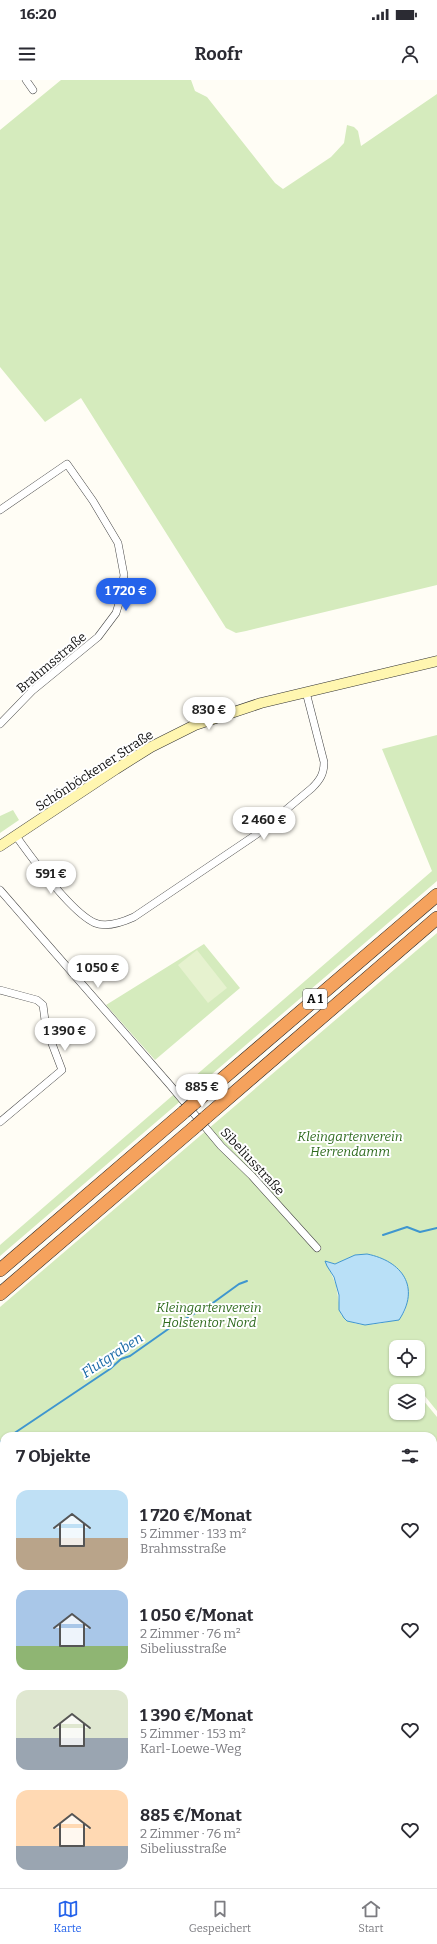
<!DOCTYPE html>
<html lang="de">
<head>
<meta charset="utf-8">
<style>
  body { margin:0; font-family:Bitter,serif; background:#f2f2f3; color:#2b2b33; height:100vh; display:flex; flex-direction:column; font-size:15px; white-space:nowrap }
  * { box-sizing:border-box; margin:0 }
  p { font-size:13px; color:#7c7c81 }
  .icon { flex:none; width:22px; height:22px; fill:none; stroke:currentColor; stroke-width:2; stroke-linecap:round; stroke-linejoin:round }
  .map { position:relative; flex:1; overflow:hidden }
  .drawer { position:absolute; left:0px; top:1352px; width:437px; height:456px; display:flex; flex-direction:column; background:#fff; border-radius:12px 12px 0 0; box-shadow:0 1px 3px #0004 }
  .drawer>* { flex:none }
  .tools { position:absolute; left:389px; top:1260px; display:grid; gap:8px }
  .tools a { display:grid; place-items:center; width:36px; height:36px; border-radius:8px; background:#fff; box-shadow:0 1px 3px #0004; font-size:20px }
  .price { position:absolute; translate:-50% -34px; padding:0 9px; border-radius:14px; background:#fff; color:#222; font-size:13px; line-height:26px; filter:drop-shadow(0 1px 2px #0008) }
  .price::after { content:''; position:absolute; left:50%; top:24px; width:12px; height:9px; margin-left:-6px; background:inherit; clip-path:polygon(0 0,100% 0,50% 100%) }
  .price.current { background:#2563eb; color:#fff }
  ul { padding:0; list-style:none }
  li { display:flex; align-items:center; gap:12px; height:100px; padding:0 16px }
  li span { display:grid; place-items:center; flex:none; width:112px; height:80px; border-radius:12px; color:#555 }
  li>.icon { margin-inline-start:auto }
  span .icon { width:48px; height:48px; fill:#fffc; stroke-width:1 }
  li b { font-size:17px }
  h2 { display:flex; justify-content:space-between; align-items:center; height:48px; padding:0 16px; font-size:17px }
  .status { display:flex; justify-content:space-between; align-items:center; height:28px; padding:0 20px; background:#fff; direction:ltr }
  .status svg { height:11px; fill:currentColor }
  header { display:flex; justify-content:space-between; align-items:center; height:52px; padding:0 16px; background:#fff; font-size:18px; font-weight:700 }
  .menu { display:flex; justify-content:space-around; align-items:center; height:56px; border-top:1px solid #e1e1e2; background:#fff; font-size:11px; color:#7c7c81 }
  .menu a { display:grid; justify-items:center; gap:2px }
  .menu .current { color:#2563eb }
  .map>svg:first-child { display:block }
</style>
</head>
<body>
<div class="status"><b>16:20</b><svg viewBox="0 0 49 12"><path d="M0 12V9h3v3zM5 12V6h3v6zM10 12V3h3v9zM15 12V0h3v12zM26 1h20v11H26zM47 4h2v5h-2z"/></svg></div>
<header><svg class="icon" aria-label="menu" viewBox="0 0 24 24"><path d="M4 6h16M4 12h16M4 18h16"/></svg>Roofr<svg class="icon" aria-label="person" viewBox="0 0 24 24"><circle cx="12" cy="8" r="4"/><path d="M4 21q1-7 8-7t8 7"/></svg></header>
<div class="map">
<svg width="437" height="1808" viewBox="0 0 437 1808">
  <rect width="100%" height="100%" fill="#fffdf5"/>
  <path fill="#d5ebbd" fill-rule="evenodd" d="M61,0H191L195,11L207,17L275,103L283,109L331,77L344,63L347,45L354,47L358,51L361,66L437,14V505L246,551L236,553L226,548L81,318L45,342L0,287V50Z
    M437,655V801L0,1176V1165L432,791L382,669Z
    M13,730L19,740L0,753V736Z
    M437,853V1331L420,1310L418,1312L396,1311V1333H418V1314L437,1337V1420L433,1421V1356H4V1661L0,1663V1227ZM367,1174C388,1179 410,1190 407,1216C407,1221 407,1229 403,1234C396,1243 365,1247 354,1243C349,1241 345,1237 341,1235L336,1205L326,1181L335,1184L355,1175ZM396,1267H418V1289H396Z
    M204,864L240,908L155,980L106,925Z"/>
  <path fill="#e6f2cf" d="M197,870L227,908L208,923L178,885Z"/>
  <path fill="#b9e0f7" stroke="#3f96cf" d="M367,1174C402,1181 421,1207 399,1240L365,1245L347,1241L344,1238L339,1230V1215L334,1197L327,1186L325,1181L335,1184L355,1175Z"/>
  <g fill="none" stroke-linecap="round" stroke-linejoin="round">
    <path stroke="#3f96cf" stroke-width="2" d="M383,1155L407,1147L420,1152L437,1148
      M10,1356L110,1289L121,1279L130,1276L174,1245L210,1225L239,1204L247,1201
      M0,1362L4,1360"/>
    <g stroke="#444" stroke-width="8">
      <path id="street" d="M26,0L33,10
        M0,430L67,384L93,421L118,463L124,495L120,520L116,533L98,557L32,611L0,644
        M16,756C31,777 72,833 95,843C107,848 123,842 134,837L257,754L312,708C320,700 324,694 324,682L306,612
        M0,810L170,1005L221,1066L252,1096L317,1168
        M0,910L37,920L43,925L46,948L62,990L0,1042
        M433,1481L437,1480
        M433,1612L437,1611
        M0,1728L4,1724
        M433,1746L437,1744
        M433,1756L437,1763
        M219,1804L222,1808
        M122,1808L127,1804
        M321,1808L327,1804"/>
    </g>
    <g stroke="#333" stroke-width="11">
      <path id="secondary" d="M0,766L116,689L151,667L195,645L261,623L437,581"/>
    </g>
    <g stroke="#222" stroke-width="14">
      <path id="highway" d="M193,1024L437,815
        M205,1038L437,838
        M0,1190L184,1032
        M0,1214L196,1046"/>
    </g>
    <use href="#street" stroke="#fff" stroke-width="7"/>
    <use href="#secondary" stroke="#fff6b0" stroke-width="10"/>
    <use href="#highway" stroke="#f5a25d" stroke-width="13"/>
    <g stroke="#222" stroke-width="14" stroke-linecap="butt">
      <path id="highway-bridge" d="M184,1032L193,1024
        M196,1046L205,1038"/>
    </g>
    <use href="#highway-bridge" stroke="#f5a25d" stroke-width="13"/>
  </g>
  <g text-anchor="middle" stroke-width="4" stroke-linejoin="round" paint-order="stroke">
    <rect fill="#fff" stroke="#585858" stroke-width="1" x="303" y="909" width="24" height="20" rx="3"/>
    <g font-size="12" font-weight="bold" fill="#111">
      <text x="315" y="923">A 1</text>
    </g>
    <g font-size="13" fill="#111" stroke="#fff">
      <text transform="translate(51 582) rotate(-40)" y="5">Brahmsstraße</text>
      <text transform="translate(94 690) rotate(-33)" y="5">Schönböckener Straße</text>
      <text transform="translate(253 1081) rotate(47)" y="5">Sibeliusstraße</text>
    </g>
    <g font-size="13" font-style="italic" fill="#2f6b1f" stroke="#fff">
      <text x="350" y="1061">Kleingartenverein<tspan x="350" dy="15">Herrendamm</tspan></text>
      <text x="209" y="1232">Kleingartenverein<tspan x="209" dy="15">Holstentor Nord</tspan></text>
    </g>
    <g font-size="14" font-style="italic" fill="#1768a6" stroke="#fff">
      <text transform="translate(112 1275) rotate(-33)" y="5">Flutgraben</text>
    </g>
  </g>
</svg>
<div class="tools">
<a><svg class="icon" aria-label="locate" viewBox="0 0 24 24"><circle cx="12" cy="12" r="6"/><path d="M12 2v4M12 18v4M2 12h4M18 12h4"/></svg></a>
<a><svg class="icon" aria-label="layers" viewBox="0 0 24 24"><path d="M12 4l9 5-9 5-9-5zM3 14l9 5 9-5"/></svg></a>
</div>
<b class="price current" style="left:126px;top:532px">1 720 €</b>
<b class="price" style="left:209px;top:651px">830 €</b>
<b class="price" style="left:264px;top:761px">2 460 €</b>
<b class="price" style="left:51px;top:815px">591 €</b>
<b class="price" style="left:98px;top:909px">1 050 €</b>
<b class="price" style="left:65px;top:972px">1 390 €</b>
<b class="price" style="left:202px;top:1028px">885 €</b>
<section class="drawer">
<h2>7 Objekte<svg class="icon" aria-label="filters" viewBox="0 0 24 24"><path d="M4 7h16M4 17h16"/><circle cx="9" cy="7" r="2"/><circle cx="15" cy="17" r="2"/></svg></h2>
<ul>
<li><span style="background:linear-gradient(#bfe0f5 60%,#b9a48a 0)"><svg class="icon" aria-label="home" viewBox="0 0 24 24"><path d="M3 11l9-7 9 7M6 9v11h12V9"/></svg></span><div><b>1 720 €/Monat</b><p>5 Zimmer · 133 m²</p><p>Brahmsstraße</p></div><svg class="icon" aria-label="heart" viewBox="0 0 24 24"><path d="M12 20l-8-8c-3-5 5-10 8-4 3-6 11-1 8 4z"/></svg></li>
<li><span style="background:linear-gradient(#a9c7e8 70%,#8fb573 0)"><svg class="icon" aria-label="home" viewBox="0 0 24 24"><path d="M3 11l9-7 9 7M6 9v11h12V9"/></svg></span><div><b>1 050 €/Monat</b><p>2 Zimmer · 76 m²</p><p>Sibeliusstraße</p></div><svg class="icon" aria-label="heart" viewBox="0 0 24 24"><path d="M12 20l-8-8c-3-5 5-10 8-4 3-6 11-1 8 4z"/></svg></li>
<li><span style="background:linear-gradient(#dfe7d0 60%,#9aa5b1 0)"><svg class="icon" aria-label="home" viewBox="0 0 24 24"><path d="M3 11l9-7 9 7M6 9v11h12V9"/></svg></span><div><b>1 390 €/Monat</b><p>5 Zimmer · 153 m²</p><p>Karl-Loewe-Weg</p></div><svg class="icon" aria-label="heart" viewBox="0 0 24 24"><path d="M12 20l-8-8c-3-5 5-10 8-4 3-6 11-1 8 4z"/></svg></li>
<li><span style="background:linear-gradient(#ffd9b3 70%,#9aa5b1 0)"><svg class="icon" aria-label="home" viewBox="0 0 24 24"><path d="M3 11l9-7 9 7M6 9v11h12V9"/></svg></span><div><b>885 €/Monat</b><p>2 Zimmer · 76 m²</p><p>Sibeliusstraße</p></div><svg class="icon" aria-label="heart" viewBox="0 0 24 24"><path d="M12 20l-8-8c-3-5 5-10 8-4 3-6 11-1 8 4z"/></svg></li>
</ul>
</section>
</div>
<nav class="menu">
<a class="current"><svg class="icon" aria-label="map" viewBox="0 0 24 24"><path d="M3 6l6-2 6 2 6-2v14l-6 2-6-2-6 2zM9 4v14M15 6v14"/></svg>Karte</a>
<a><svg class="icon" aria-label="saved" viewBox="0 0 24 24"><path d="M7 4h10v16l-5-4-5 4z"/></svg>Gespeichert</a>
<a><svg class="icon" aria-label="home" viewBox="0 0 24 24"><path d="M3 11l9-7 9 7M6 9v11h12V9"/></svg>Start</a>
</nav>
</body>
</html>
